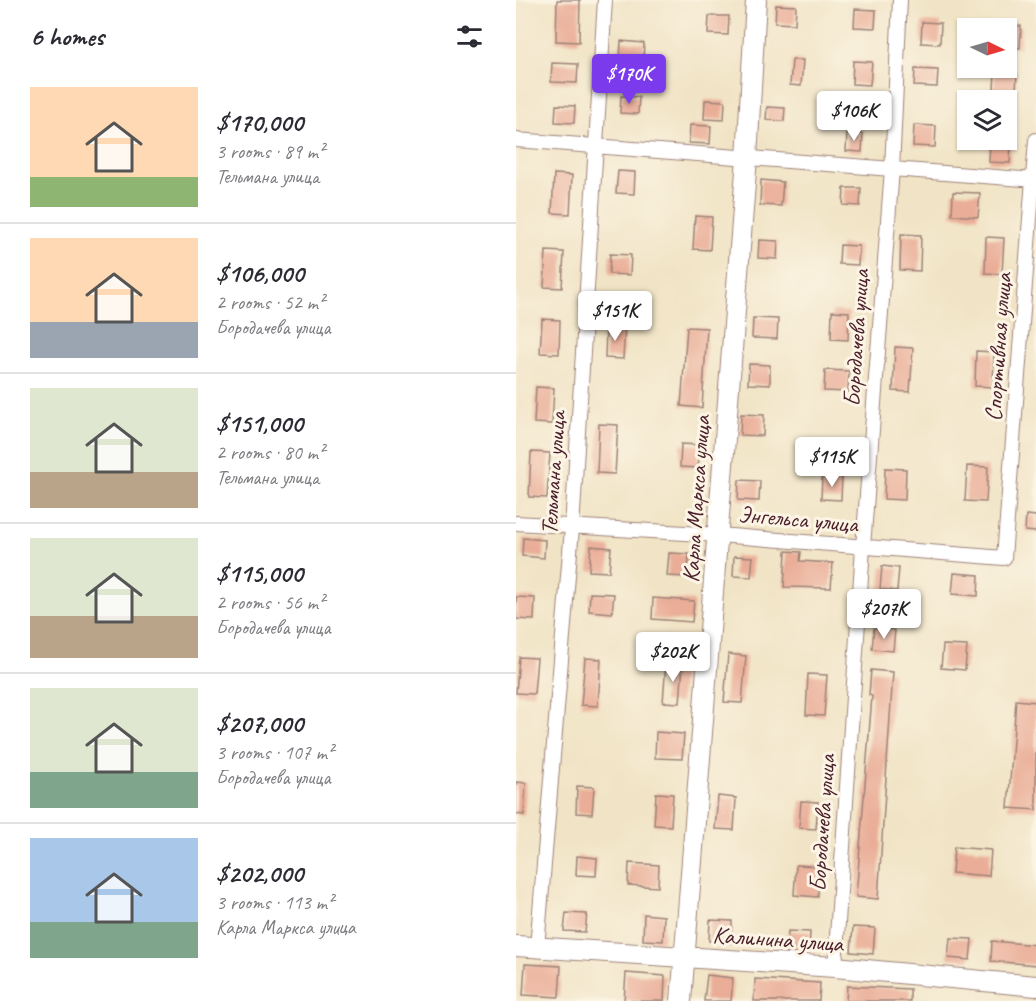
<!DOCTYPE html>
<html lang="en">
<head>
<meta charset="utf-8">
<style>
  body { margin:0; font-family:Caveat,sans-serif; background:#f7f7f7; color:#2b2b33; height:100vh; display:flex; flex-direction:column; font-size:22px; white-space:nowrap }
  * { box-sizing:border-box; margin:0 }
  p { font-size:20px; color:#7c7c81 }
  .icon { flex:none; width:33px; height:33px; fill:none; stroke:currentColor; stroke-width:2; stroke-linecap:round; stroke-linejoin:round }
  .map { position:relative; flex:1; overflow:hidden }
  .panel { display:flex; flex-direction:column; background:#fff; width:516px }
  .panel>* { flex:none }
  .needle { width:39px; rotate:95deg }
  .tools { position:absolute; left:441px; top:18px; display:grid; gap:12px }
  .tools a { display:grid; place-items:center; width:60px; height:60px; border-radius:0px; background:#fff; box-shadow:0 2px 4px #0004; font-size:30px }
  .price { position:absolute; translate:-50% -51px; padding:0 14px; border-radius:6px; background:#fff; color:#222; font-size:20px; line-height:39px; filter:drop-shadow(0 2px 3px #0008) }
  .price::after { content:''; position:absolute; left:50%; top:36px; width:18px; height:14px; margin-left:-9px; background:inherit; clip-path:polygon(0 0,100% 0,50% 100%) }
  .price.active { background:#7c3aed; color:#fff }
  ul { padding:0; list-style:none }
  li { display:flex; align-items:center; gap:18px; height:150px; padding:0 30px }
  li+li { border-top:2px solid #e1e1e2 }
  li span { display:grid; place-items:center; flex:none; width:168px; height:120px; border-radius:0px; color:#555 }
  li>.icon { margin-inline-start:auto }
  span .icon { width:72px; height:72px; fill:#fffc; stroke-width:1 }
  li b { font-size:26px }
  h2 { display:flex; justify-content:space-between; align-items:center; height:72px; padding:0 30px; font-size:26px }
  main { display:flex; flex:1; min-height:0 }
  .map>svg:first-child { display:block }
</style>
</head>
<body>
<main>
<section class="panel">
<h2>6 homes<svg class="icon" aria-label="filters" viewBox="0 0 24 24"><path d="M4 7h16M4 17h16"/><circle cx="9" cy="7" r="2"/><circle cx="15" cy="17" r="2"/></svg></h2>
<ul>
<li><span style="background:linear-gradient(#ffd9b3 75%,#8fb573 0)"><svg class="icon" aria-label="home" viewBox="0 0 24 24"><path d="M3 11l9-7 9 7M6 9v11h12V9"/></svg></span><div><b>$170,000</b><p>3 rooms · 89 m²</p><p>Тельмана улица</p></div></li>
<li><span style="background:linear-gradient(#ffd9b3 70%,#9aa5b1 0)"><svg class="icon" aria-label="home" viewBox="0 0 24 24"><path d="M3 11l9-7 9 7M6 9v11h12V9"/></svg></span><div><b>$106,000</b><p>2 rooms · 52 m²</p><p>Бородачева улица</p></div></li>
<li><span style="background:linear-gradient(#dfe7d0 70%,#b9a48a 0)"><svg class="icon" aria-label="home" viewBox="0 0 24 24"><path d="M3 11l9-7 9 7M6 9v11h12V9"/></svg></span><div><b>$151,000</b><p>2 rooms · 80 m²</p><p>Тельмана улица</p></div></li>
<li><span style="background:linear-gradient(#dfe7d0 65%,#b9a48a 0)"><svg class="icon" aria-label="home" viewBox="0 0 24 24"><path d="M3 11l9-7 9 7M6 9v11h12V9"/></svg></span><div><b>$115,000</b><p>2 rooms · 56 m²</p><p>Бородачева улица</p></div></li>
<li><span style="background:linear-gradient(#dfe7d0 70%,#7fa58c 0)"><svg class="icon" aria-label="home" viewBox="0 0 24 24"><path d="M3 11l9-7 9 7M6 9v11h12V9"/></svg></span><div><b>$207,000</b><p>3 rooms · 107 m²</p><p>Бородачева улица</p></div></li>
<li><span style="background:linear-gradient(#a9c7e8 70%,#7fa58c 0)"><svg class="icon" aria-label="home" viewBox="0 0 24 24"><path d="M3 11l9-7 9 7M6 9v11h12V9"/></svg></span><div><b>$202,000</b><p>3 rooms · 113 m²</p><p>Карла Маркса улица</p></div></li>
</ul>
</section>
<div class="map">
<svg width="520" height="1001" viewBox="0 0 520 1001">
  <rect width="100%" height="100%" fill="#fcf5e5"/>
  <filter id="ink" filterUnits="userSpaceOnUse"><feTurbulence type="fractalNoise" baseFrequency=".0167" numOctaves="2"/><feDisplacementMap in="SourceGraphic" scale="12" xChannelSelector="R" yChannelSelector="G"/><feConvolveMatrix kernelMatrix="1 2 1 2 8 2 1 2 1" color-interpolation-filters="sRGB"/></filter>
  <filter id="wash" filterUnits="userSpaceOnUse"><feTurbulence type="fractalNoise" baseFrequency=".008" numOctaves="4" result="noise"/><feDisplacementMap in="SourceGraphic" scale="24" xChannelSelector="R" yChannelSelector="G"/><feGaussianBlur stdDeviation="1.35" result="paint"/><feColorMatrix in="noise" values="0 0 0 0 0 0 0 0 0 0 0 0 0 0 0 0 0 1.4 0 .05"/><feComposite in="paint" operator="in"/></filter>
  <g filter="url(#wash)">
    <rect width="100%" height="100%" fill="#f1e4c6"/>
    <g id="blocks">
      <path fill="#eaad97" d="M41,0H64L63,42L40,41Z
        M260,5L280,6L279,24L259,23Z
        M339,9L360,10L359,28L338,27Z
        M193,16H213L212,35L192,34Z
        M406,22L425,23L424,44L405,43Z
        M490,26H505L504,48L490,47Z
        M105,41L128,43L127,62L104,61Z
        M276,60H287L285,86L274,85Z
        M337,61L356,62L354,85L336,84Z
        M36,63L62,64L61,83L35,82Z
        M399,69L422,70L421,87L398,86Z
        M479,72L501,73L500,90L478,89Z
        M105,96L123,97L122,114L104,113Z
        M189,100L209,101L208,120L188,119Z
        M40,105L59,106L58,123L39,122Z
        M251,107L269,108L268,121L250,120Z
        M174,125L195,126L194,144L173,143Z
        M398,125L420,126L419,147L397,146Z
        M331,133L347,134L346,152L330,151Z
        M474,141L495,142L494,163L473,162Z
        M102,171L119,172L118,194L100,193Z
        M38,174L56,175L54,214L36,213Z
        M245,180L267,182L265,206L244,205Z
        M328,188H345L344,206L327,205Z
        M437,192L464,193L462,217L436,215Z
        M179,216L196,217L194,250L177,249Z
        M385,234L405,235L404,271L384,270Z
        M470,237L488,238L486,274L469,273Z
        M243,240L262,241L261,259L242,258Z
        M324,245L343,246L342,265L323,264Z
        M30,251L48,252L46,288L28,287Z
        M94,254L115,255L114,275L93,274Z
        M316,311L333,312L332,340L315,339Z
        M237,318L262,319L261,339L236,338Z
        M26,319L44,320L43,354L24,353Z
        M90,326H109L107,359L89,358Z
        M171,327L191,328L186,408L165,406Z
        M379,347L397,348L394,392L377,391Z
        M460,351L478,352L477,387L459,386Z
        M233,364L254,365V385L232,384Z
        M309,370L333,371L332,392L308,391Z
        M20,387L38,388L36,424L18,423Z
        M225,414L248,415L247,436L224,435Z
        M83,424L102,425L99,474L81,473Z
        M165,444L184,445L182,468L164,467Z
        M15,452L34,453L31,498L13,497Z
        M451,466L472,467L470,502L449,501Z
        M369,468L390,469L389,500L368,499Z
        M306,476L326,477L325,500L305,499Z
        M223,480L244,481L243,501L222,500Z
        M510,515L520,516V532L509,531Z
        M7,538L29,540L28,558L6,556Z
        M75,546L95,548L93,572L73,571Z
        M270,551L285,552L284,561L317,563L315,588L268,587Z
        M153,553L173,554L172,577L151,576Z
        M218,556L237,557L235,577L217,576Z
        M366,566L383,568L381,591L364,589Z
        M438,573L463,575L462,596L436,594Z
        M74,593L98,594L96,613L73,611Z
        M0,597L19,598L18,620L0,619Z
        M137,598L178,601L176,622L136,619Z
        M358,628L379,630L377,651L356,649Z
        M427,645L451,646L449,670L425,668Z
        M212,654L230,656L226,703L208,702Z
        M3,657L21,658L18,694L0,693Z
        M69,658L85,659L82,706L65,705Z
        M150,663L167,664L164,703L147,702Z
        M355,670L377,672L362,899L340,897L356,696L353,695Z
        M292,674L311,675L308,716L290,715Z
        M500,700L520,702V810L492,808Z
        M140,732L168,734L166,759L139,758Z
        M0,782L10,783L8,815L0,814Z
        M61,786L78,787L76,814L60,813Z
        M140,793L157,794L155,826L138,825Z
        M202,796L220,798L218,830L199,829Z
        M285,801L302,802L300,829L283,828Z
        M438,847L475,850L473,876L436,873Z
        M61,856L81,858L80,876L60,875Z
        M113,863L143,865L142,887L112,885Z
        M280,865L304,866L302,897L278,895Z
        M50,913L71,914L69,932L48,931Z
        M128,914L148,916L147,941L127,940Z
        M194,920L216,921L215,943L193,941Z
        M337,927L359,928L357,954L335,952Z
        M272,931L294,932L293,949L271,948Z
        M434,938L456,939L454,960L432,958Z
        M476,941L520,945V965L475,961Z
        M9,964L45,966L43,997L7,995Z
        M110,973L149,976L148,1001H108Z
        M191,975L217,978L215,1001H188Z
        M239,979L304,983L303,1001H238Z
        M331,986L394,989V1001H330Z"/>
    </g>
  </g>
  <g filter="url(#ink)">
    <use href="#blocks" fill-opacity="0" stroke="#9e8278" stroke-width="1.5"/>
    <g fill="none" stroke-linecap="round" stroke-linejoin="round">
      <g stroke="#9e8278" stroke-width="16">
        <path id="street" d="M0,140L520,180
          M0,523L203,535L488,558L520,140
          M21,948L56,528L89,0
          M319,967L347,547L376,169L384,0"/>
      </g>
      <g stroke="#9e8278" stroke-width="22">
        <path id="secondary" d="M0,946L319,967L520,986
          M165,1001L231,158L240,0"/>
      </g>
      <use href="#street" stroke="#fff" stroke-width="14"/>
      <use href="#secondary" stroke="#fff" stroke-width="20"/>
    </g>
  </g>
  <g text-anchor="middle" stroke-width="6" stroke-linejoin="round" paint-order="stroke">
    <g font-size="24" fill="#4a1f2b" stroke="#fcf5e5">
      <text transform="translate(340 338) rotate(-86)" y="8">Бородачева улица</text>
      <text transform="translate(482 347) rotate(-86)" y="8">Спортивная улица</text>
      <text transform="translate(37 473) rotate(-86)" y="8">Тельмана улица</text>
      <text transform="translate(180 499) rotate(-86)" y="8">Карла Маркса улица</text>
      <text transform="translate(282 519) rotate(5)" y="8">Энгельса улица</text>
      <text transform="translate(306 823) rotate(-86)" y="8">Бородачева улица</text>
      <text transform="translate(262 939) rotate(4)" y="8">Калинина улица</text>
    </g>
  </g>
</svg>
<div class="tools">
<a><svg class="needle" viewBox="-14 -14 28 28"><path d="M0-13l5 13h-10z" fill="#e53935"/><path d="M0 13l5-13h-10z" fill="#7c7c81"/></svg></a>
<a><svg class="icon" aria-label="layers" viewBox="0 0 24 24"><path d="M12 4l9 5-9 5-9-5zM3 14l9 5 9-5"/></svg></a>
</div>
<b class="price active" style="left:113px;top:105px">$170K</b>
<b class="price" style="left:338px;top:142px">$106K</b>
<b class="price" style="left:99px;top:342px">$151K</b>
<b class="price" style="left:316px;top:488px">$115K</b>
<b class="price" style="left:368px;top:640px">$207K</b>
<b class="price" style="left:157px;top:683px">$202K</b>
</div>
</main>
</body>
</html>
